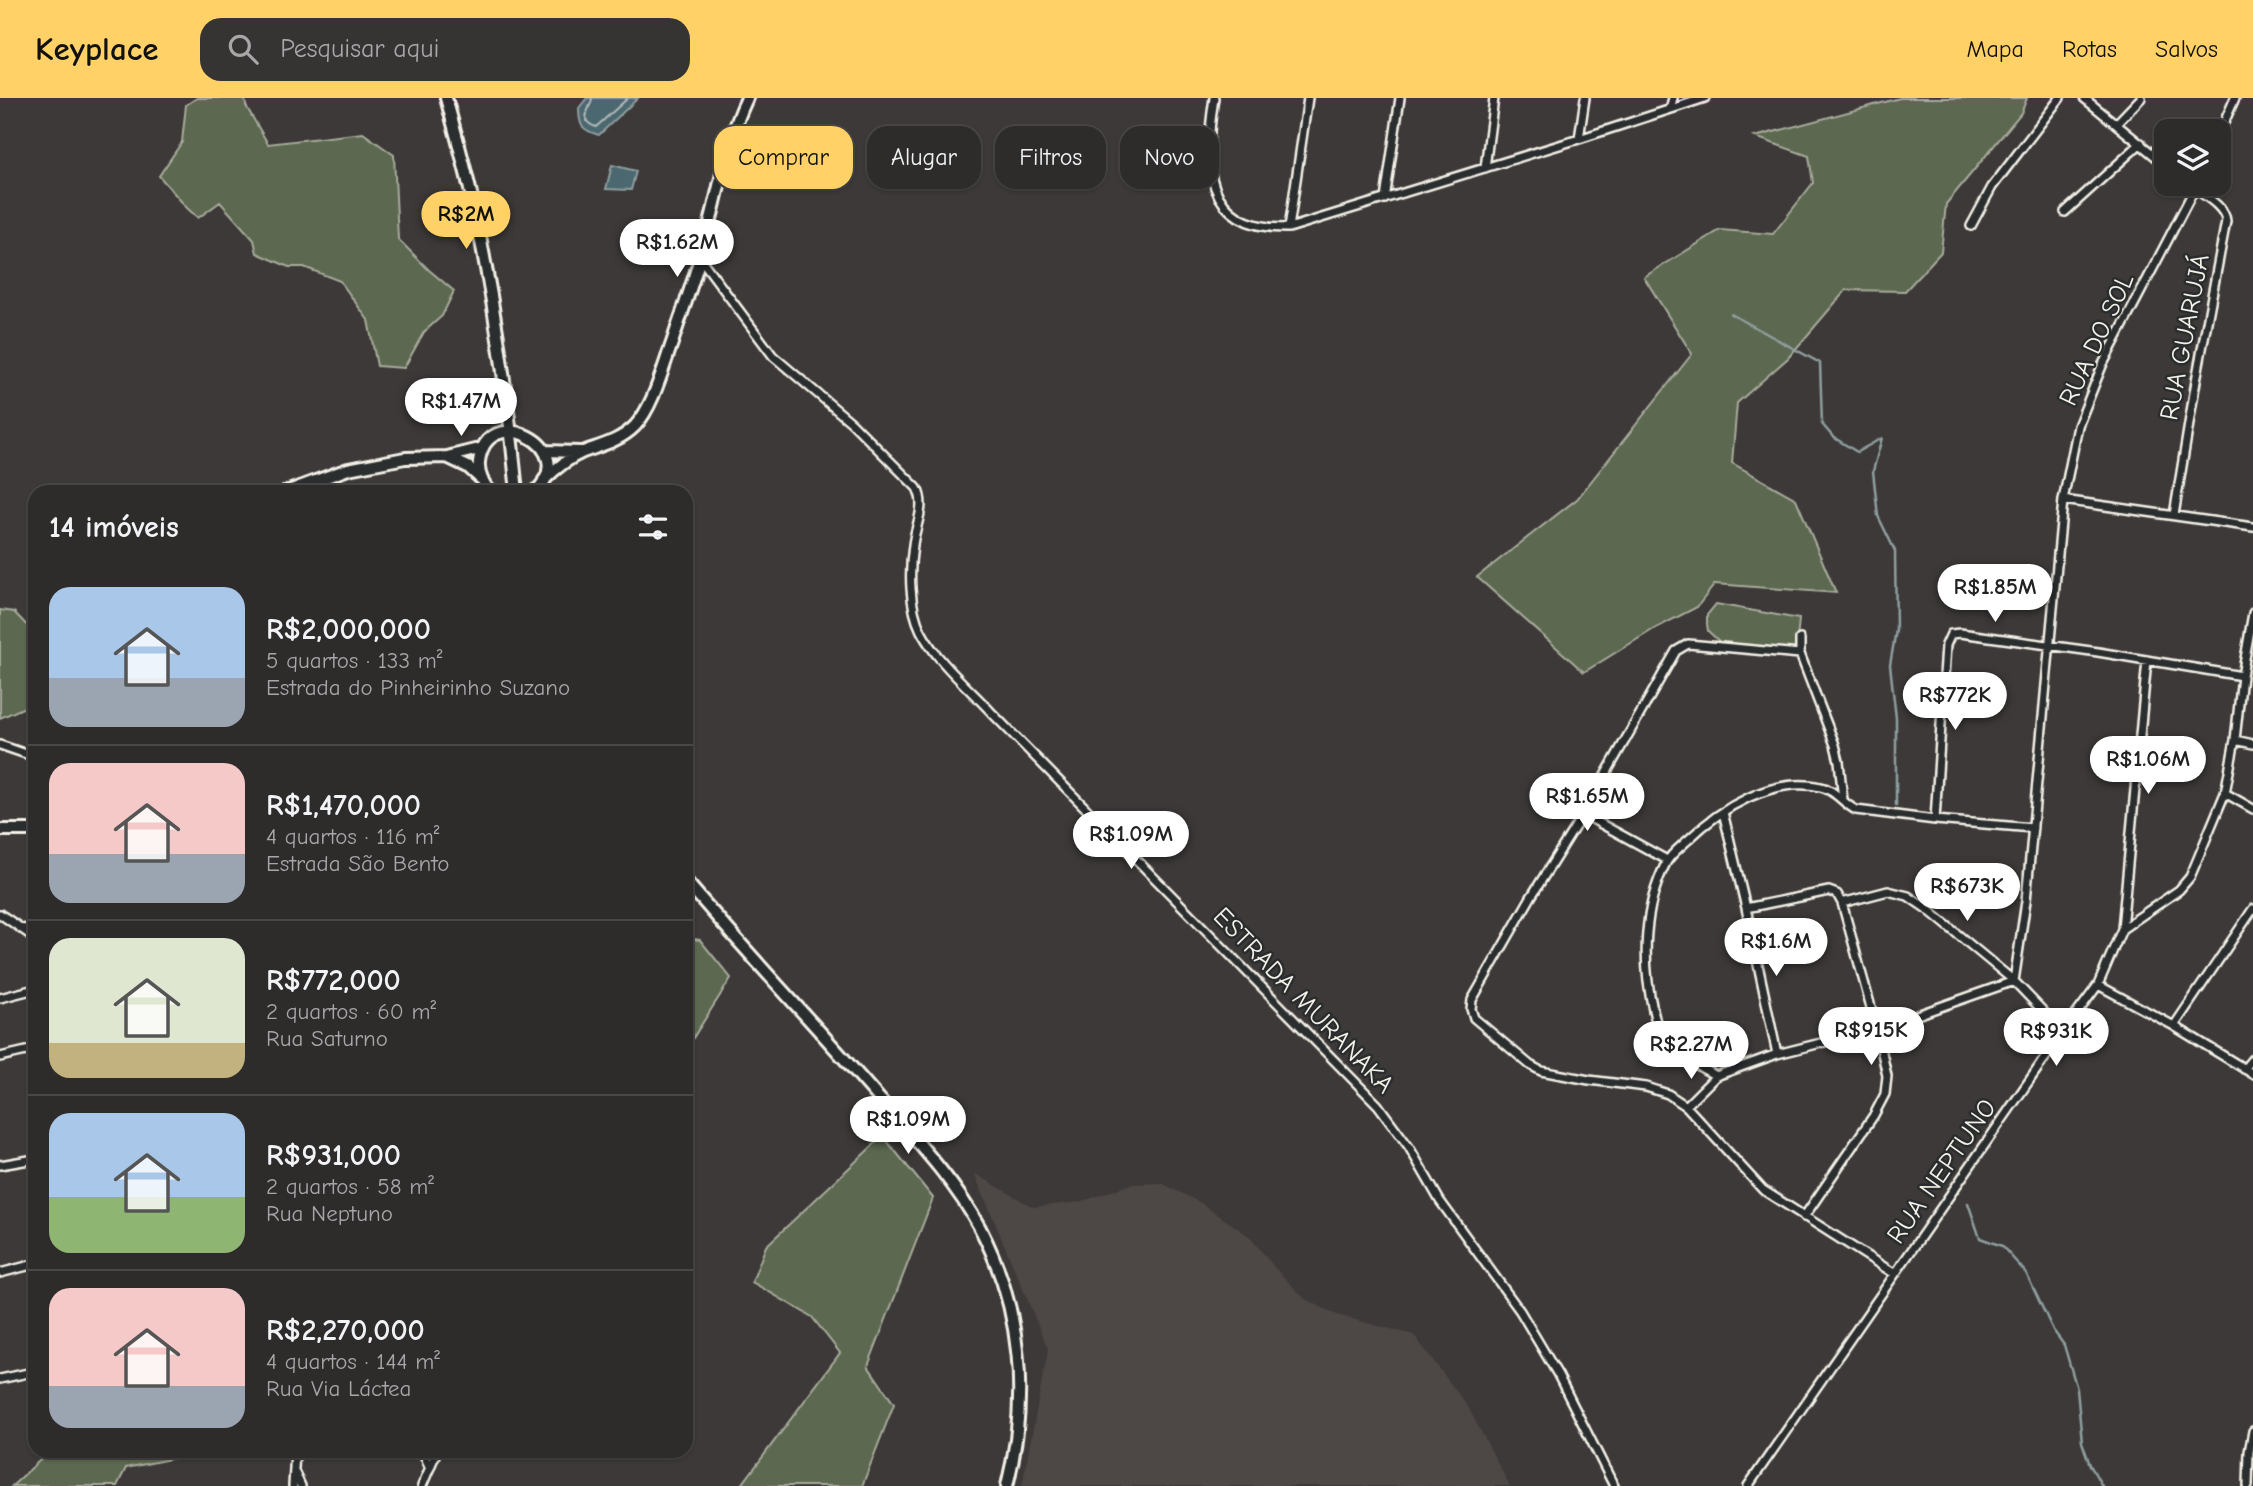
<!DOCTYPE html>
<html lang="pt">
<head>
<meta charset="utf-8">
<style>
  body { margin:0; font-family:"Comic Neue",sans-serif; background:#363333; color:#f1f3f6; height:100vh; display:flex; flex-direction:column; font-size:26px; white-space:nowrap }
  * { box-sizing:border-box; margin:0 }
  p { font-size:23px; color:#a7a7a9 }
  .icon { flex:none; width:38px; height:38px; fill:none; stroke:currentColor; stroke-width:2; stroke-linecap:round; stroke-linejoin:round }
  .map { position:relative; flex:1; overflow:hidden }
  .details { position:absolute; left:28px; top:387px; width:665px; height:973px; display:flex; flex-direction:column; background:#2e2b2b; border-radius:21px; box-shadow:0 2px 5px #0004,0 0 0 2px #494747 }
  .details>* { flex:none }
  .banner { position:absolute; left:714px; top:28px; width:665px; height:63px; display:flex; gap:14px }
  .fabs { position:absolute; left:2154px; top:21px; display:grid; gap:14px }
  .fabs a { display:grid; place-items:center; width:77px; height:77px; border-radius:14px; background:#2e2b2b; box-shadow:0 2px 5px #0004,0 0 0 2px #494747; font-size:35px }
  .price { position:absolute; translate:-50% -60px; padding:0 16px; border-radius:24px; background:#fff; color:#222; font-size:23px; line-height:46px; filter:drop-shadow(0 2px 4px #0008) }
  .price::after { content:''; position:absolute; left:50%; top:42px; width:21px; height:16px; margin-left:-10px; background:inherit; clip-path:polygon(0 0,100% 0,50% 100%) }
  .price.active { background:#ffd166; color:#111 }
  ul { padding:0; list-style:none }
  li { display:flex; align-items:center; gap:21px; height:175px; padding:0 21px }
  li+li { border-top:2px solid #494747 }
  li span { display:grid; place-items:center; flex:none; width:196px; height:140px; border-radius:21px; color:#555 }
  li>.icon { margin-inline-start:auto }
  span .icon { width:84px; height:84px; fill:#fffc; stroke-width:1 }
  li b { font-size:30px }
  h2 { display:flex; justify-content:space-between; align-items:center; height:84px; padding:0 21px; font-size:30px }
  .pill { padding:0 24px; border-radius:21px; background:#2e2b2b; box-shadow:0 2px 5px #0004,0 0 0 2px #494747; font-size:24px; line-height:63px }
  .pill.active { background:#ffd166; color:#111 }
  header { display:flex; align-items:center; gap:42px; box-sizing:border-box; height:98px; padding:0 35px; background:#ffd166; color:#111 }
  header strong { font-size:33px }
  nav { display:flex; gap:38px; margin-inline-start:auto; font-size:24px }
  .search { width:490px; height:63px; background:#363333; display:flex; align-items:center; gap:18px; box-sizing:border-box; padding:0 24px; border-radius:21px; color:#a7a7a9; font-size:26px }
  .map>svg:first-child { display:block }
</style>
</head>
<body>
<header>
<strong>Keyplace</strong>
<div class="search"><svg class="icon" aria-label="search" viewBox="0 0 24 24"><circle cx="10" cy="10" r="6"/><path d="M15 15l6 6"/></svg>Pesquisar aqui</div>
<nav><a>Mapa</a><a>Rotas</a><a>Salvos</a></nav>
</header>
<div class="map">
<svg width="2253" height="1388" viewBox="0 0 2253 1388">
  <rect width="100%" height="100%" fill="#3d3939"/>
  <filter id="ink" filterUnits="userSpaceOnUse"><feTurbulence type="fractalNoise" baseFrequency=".0143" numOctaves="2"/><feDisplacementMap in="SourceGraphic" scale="14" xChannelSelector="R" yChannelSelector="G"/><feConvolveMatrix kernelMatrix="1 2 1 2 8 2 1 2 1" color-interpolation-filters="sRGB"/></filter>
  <g filter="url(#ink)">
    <path fill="#4d4644" d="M974,1075L1033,1109L1080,1104L1131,1086L1161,1085L1201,1105L1249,1138L1275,1170L1305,1201L1337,1217L1414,1237L1468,1309L1510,1388H1022L1048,1251Z"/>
    <path fill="#5b674f" stroke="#a8ac9c" stroke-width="2" d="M197,0H245L246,8L268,46L363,35L394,57L398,141L429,172L454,193L442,218L424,234L404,270L377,268L368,222L340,183L304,169H289L257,155L254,142L220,104L198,120L187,110L159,78L182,44L186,7Z
      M1900,0H2027L2021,15L1946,106L1941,154L1905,193L1846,192L1788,260L1737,305L1732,365L1796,401L1836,495L1715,486L1697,509L1654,531L1584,574L1477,479L1577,401L1692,256L1644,179L1720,132L1773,136L1813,85L1809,58L1755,39Z
      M1716,506L1799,521L1796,552L1721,545L1708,533L1707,526V517Z
      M0,512L14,514L35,536V602L32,606L0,620Z
      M686,840L700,842L731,880L686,951Z
      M883,1038L933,1100L868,1268L894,1306L862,1388H741L840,1255L812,1219L752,1184L766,1148Z
      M50,1353H180V1359L126,1370L117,1388H12Z"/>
    <path fill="#4b676f" stroke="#8f9e9f" stroke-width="2" d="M587,0H638L599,37C581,32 579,27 579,10Z
      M612,67L636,73L631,92L606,91Z"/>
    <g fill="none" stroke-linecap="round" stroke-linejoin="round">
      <path stroke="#b0bab8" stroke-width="2" d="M592,0C591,11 577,23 596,29L628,0"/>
      <path stroke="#8f9e9f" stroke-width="2.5" d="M1731,216L1820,265L1822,326L1833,339L1857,354L1882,340L1873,373L1878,418L1895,453L1896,532L1890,567L1896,620V707
        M1968,1105L1980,1140L2002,1148L2026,1175L2053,1232L2064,1247L2077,1291L2082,1344L2090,1367L2102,1388"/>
      <g stroke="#f4f1e8" stroke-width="12">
        <path id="street" d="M1214,0C1204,65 1202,132 1289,130L1579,41L1705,0
          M2084,0L2166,67
          M1670,11L1673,0
          M2117,25L2141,0
          M2219,36L2235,0
          M1579,41L1585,0
          M1485,70L1494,0
          M1385,101L1400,0
          M2065,114L2141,45
          M1971,128L1992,89L2060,0
          M1289,130L1308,0
          M700,160L773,258L852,325L917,390C927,409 915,427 913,447C909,473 909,509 921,533C937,564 968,589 992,615L1378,1007L1409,1049L1440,1103L1520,1213L1558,1277L1614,1388
          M2063,402L2253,429
          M2174,417L2196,283L2226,123C2225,107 2200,96 2189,86
          M1800,541V556L1835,647L1839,663L1843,702
          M1800,556L1688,546L1676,553L1583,716L1531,799L1472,902L1471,911L1474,920L1530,967L1541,973L1589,982L1646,989L1668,996L1686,1008L1763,1092L1895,1176
          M2235,642L2253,646
          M0,647L35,659
          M2225,695L2253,711
          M1723,714L1746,810L1777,956
          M1583,716L1667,762
          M1935,722L1946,547L1951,536L1960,535L2098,554L2242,578
          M1842,805L1888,793L1908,798L1927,811L2014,883L2063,934
          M1746,810L1829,793L1837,796L1842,805L1877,931L1887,978L1885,996L1874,1017L1804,1119
          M0,816L35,840
          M23,831L35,829
          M2122,831L2147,562
          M2098,887L2174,928L2253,976
          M0,900L35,891
          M2174,928L2253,811
          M0,959L35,951
          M2244,971L2253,960
          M1716,978C1698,967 1671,956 1661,937C1657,930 1655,920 1653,912C1642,864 1643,810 1666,765C1670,757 1680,749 1688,742C1721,710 1773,678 1821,689C1836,692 1843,706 1856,712L1935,722L2033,730
          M1686,1008L1716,978L1738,970L1777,956L1877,931L2014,883L2026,803L2063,402L2078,328L2102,268L2197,86
          M0,1067L35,1061
          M0,1175L35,1166
          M0,1281L28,1275
          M422,1353L430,1370
          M294,1373L301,1388
          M293,1388L295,1353
          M422,1388L437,1353
          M1748,1388L2063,934L2098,887L2122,831L2179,792L2190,779L2196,765L2225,695L2235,642L2242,578L2253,515
          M2248,1388L2249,1354L2253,1333"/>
      </g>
      <g stroke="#f4f1e8" stroke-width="16">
        <path id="secondary" d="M446,0C456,36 466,72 474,109C494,203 508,298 517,394
          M544,353L581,354
          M447,359L468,369L480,380
          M544,382C556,370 567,361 583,354C602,347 620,343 635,328C653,309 663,270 672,245C684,208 698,171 708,133C720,88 727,42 747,0
          M286,394L348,371L405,360L447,359L483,350
          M491,394C483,386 478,376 479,364C486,301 584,349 535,394
          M0,732H35
          M686,783C745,853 809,920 869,989C908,1034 952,1078 980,1130C1022,1211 1029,1301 1007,1388"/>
      </g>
      <use href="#street" stroke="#2a2d2e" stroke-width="7"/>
      <use href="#secondary" stroke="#2a2d2e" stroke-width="10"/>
    </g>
  </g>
  <g text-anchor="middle" stroke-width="5" stroke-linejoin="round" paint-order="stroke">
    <g font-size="26" fill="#f4f1e8" stroke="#2a2d2e">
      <text transform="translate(2184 239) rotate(-79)" y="9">RUA GUARUJÁ</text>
      <text transform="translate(2096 241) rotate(-65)" y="9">RUA DO SOL</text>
      <text transform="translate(1304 902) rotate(46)" y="9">ESTRADA MURANAKA</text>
      <text transform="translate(1941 1073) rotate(-55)" y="9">RUA NEPTUNO</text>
    </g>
  </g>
</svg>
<div class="fabs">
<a><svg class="icon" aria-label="layers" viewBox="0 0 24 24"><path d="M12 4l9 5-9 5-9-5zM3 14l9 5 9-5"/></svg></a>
</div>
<b class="price active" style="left:466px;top:153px">R$2M</b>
<b class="price" style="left:677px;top:181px">R$1.62M</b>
<b class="price" style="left:461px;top:340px">R$1.47M</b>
<b class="price" style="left:1995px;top:526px">R$1.85M</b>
<b class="price" style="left:1955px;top:634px">R$772K</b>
<b class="price" style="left:2148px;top:698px">R$1.06M</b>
<b class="price" style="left:1587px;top:735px">R$1.65M</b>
<b class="price" style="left:1131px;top:773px">R$1.09M</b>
<b class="price" style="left:1967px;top:825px">R$673K</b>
<b class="price" style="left:1776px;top:880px">R$1.6M</b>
<b class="price" style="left:1871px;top:969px">R$915K</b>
<b class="price" style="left:2056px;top:970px">R$931K</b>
<b class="price" style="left:1691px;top:983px">R$2.27M</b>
<b class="price" style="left:908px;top:1058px">R$1.09M</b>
<div class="banner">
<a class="pill active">Comprar</a>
<a class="pill">Alugar</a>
<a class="pill">Filtros</a>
<a class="pill">Novo</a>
</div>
<section class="details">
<h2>14 imóveis<svg class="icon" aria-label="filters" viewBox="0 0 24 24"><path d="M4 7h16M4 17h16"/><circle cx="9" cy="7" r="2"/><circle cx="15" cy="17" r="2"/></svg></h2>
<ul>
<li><span style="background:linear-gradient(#a9c7e8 65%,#9aa5b1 0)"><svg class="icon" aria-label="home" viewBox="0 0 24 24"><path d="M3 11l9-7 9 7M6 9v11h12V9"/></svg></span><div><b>R$2,000,000</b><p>5 quartos · 133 m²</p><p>Estrada do Pinheirinho Suzano</p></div></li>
<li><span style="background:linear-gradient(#f6c9c9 65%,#9aa5b1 0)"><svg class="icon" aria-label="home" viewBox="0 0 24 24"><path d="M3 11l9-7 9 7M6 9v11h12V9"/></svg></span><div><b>R$1,470,000</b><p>4 quartos · 116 m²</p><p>Estrada São Bento</p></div></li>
<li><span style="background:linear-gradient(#dfe7d0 75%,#c2b280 0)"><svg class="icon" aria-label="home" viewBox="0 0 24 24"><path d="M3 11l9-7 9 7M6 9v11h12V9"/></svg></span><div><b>R$772,000</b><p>2 quartos · 60 m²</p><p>Rua Saturno</p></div></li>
<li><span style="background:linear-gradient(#a9c7e8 60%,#8fb573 0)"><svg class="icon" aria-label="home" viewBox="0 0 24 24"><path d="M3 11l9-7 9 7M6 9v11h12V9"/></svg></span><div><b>R$931,000</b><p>2 quartos · 58 m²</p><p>Rua Neptuno</p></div></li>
<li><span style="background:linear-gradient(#f6c9c9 70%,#9aa5b1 0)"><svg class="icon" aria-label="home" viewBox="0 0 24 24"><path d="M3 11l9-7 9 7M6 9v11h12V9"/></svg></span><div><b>R$2,270,000</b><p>4 quartos · 144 m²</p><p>Rua Via Láctea</p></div></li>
</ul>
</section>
</div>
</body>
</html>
